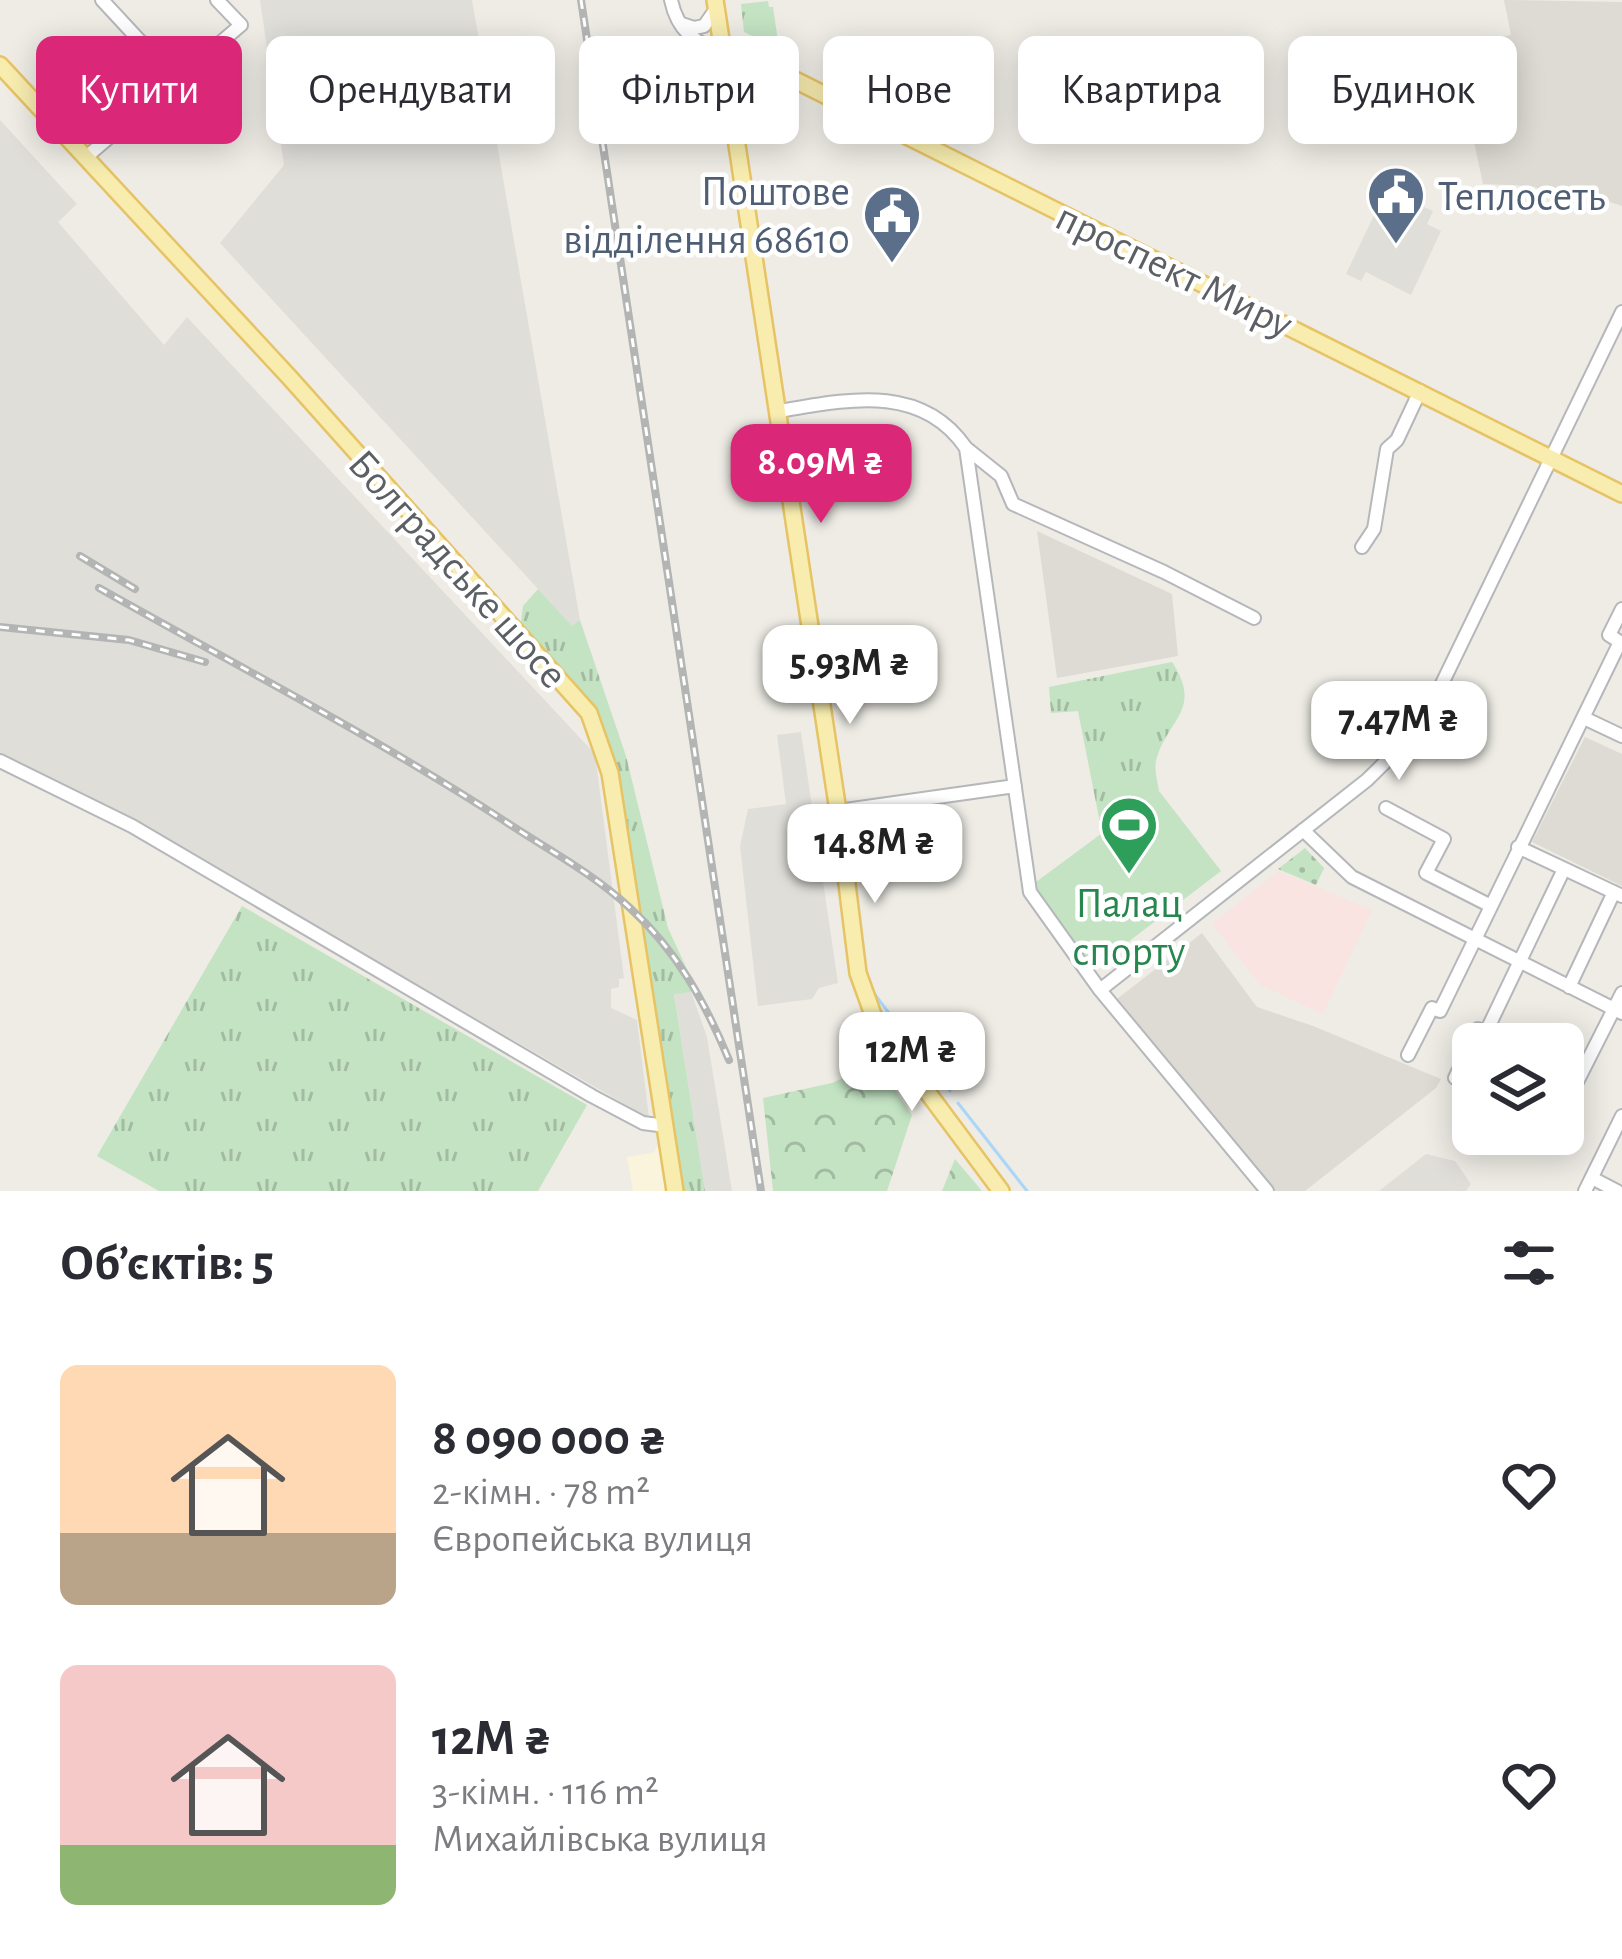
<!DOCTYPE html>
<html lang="uk">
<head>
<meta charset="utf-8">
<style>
  body { margin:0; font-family:"Alegreya Sans",sans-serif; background:#f2f2f3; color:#2b2b33; height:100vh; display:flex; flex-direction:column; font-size:45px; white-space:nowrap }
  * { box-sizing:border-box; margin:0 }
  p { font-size:39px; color:#7c7c81 }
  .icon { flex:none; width:66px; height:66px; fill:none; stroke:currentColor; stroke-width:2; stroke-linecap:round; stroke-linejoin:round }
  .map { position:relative; height:1191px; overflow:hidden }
  .side { display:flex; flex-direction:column; background:#fff; flex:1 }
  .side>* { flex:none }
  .hud { position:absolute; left:36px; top:36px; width:1551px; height:108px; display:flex; gap:24px }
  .tools { position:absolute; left:1452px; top:1023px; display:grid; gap:24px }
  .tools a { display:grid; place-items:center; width:132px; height:132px; border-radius:18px; background:#fff; box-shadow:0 6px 30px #0003; font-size:60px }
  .price { position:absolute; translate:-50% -102px; padding:0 27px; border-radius:24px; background:#fff; color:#222; font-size:39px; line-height:78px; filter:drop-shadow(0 3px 6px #0008) }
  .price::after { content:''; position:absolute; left:50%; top:72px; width:36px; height:27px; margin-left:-18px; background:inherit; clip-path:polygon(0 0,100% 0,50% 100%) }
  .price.current { background:#db2777; color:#fff }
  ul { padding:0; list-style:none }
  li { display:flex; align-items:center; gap:36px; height:300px; padding:0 60px }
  li span { display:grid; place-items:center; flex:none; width:336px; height:240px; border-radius:18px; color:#555 }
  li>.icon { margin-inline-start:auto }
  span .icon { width:144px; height:144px; fill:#fffc; stroke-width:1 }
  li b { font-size:51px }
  h2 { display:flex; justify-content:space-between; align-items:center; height:144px; padding:0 60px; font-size:51px }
  .tag { padding:0 42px; border-radius:18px; background:#fff; box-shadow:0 6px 30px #0003; font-size:42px; line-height:108px }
  .tag.current { background:#db2777; color:#fff }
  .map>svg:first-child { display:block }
</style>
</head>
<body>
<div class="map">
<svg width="1622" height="1191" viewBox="0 0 1622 1191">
  <defs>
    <pattern id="grass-tufts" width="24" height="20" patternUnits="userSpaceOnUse" patternTransform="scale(3)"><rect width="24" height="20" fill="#c3e3c3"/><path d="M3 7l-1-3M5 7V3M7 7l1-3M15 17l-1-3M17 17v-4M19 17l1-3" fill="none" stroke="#a2bba2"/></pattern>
    <pattern id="forest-crowns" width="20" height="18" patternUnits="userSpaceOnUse" patternTransform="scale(3)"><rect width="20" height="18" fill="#c3e3c3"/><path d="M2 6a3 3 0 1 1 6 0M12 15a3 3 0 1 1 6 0" fill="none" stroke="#a2bba2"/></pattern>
    <pattern id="park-dots" width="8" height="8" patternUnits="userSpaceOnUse" patternTransform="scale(3)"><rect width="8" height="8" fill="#c3e3c3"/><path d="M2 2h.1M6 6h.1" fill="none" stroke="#a2bba2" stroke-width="1.8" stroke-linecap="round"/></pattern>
  </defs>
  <rect width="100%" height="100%" fill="#eeece5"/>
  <path fill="#fbf4dc" d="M658,1145L668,1191H633L627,1157L653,1153Z"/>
  <path fill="#dfded9" d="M260,0H472L580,620L572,626L220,243L284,165Z
    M0,120L77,204L58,222L164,345L187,317L595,754L624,978L619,979V987L611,989V1008L637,1020L649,1118L91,797L0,753Z
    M1379,187L1433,211L1427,224L1441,231L1411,295L1366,272L1361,281L1346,274L1377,209Z
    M801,732L838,983L819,988L812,999L758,1006L740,846L748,809L786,804L777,735Z
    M691,992L707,1037L732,1191H705L674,993Z
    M1426,1154L1455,1161L1471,1184L1466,1191H1379Z"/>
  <path fill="#dddbd3" d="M1504,0L1622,2V206L1567,188L1564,195L1530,186L1483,184L1462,86L1483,41L1511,35Z
    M1037,531L1172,594L1178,656L1057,678Z
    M1585,737L1622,754V886L1532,842Z
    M1202,933L1257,1007L1313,1026L1441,1079L1436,1088L1305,1191H1272L1117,999Z"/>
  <path fill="#f9e4e2" d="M1279,871L1372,910L1323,1014L1260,985L1212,924Z"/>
  <path fill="url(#grass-tufts)" d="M768,1L769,7H773L779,48L744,32L741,4Z
    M538,589L572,626L580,620L626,756L668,928L691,978V992L674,994L705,1191H682L613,759C596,706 557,670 520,629L523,606Z
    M1172,662C1204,710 1166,720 1156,761C1154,770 1158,783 1159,791L1102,833L1078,711L1051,713L1049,687Z
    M242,906L587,1105L538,1191H159L97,1156Z"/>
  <path fill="url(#forest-crowns)" d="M876,1063L912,1115L887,1191H773L763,1098L832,1083Z
    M955,1159L982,1191H942Z"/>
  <path fill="url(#park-dots)" d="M1305,848L1324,868L1316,885L1278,869Z"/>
  <path fill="#c3e3c3" d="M1159,791L1221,871L1094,968L1038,891L1036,882Z"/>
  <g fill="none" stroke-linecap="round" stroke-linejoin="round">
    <path stroke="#aad6f8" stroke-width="3" d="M866,973L873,992L923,1058
      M927,1062L950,1091
      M958,1103L1027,1191"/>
    <g stroke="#b5b7ba" stroke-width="16">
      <path id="minor" d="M102,0L177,81
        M671,0C677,29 695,46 725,51
        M682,24L694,28L704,26L716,9
        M85,158L241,25L217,0
        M779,411C845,400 921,382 966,448L1030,892L1100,990L1267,1191
        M966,448L1001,476L1013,504L1164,572L1254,618
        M1362,547L1374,529L1387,449L1397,440L1420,391
        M1584,718L1622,736
        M0,761L132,826L592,1096L643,1123L666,1126
        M1386,808L1444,839L1426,873L1489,905
        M838,811L1015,786
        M1303,830L1352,877L1622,1013
        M1518,847L1622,896
        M1569,987L1614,892
        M1100,990L1367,780L1421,727L1622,312
        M1408,1055L1432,1008L1440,1011L1620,642L1609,635L1622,609
        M1455,1078L1478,1029L1486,1032L1564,869
        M1563,1097L1572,1079L1577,1082L1622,993
        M1592,1178L1617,1191
        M1585,1191L1622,1116"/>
    </g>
    <g stroke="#e6c365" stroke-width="20">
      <path id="major" d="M715,0L838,811L858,973L876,1023L1001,1191
        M725,51L755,60L1622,494
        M0,65L290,378L589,713L610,773L675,1191"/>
    </g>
    <use href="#minor" stroke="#fff" stroke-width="12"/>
    <use href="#major" stroke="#f8edaf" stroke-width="15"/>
    <g stroke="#b3b4b4" stroke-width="8">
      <path id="rail" d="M581,0L761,1191
        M80,556L135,589
        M99,588C234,664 373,736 503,820C545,848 593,873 630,908C677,951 705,1002 729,1060
        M0,627L129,640L205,662"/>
    </g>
    <use href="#rail" stroke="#fff" stroke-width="3" stroke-dasharray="9" stroke-linecap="butt"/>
  </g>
  <defs>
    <g id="civic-pin" transform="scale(3)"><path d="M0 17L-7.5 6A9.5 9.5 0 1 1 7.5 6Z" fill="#5c6f8a" stroke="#fff"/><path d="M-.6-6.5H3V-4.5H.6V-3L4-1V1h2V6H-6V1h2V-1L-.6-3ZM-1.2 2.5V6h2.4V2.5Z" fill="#fff"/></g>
    <g id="stadium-pin" transform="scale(3)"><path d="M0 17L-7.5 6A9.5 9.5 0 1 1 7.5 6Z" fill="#2e9e5b" stroke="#fff"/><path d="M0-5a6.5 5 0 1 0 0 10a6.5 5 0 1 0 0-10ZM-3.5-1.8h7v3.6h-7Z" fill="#fff"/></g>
  </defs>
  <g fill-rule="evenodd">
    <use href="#civic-pin" x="1396" y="195"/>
    <use href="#civic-pin" x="892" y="214"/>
    <use href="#stadium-pin" x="1129" y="825"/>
  </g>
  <g text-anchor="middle" stroke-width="9" stroke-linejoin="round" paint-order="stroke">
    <g font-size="42" fill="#4e5e75" stroke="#fff" text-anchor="end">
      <text x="850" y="205">Поштове<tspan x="850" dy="48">відділення 68610</tspan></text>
      <text x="1438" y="210" text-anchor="start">Теплосеть</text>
    </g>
    <g font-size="42" fill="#5c6064" stroke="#fff">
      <text transform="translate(1175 269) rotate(26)" y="15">проспект Миру</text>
      <text transform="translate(459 568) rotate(48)" y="15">Болградське шосе</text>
    </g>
    <g font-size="42" fill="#27864d" stroke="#fff">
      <text x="1129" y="917">Палац<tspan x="1129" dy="48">спорту</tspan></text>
    </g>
  </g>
</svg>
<div class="tools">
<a><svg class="icon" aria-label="layers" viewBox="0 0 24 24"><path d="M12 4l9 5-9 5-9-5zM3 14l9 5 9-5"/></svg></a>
</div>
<b class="price current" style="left:821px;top:526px">8.09M ₴</b>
<b class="price" style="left:850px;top:727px">5.93M ₴</b>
<b class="price" style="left:1399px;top:783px">7.47M ₴</b>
<b class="price" style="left:875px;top:906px">14.8M ₴</b>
<b class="price" style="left:912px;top:1114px">12M ₴</b>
<div class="hud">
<a class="tag current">Купити</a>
<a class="tag">Орендувати</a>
<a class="tag">Фільтри</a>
<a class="tag">Нове</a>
<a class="tag">Квартира</a>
<a class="tag">Будинок</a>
</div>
</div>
<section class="side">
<h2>Об’єктів: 5<svg class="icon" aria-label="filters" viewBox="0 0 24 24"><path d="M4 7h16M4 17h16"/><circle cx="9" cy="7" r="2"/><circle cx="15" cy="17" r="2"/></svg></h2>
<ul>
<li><span style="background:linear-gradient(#ffd9b3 70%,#b9a48a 0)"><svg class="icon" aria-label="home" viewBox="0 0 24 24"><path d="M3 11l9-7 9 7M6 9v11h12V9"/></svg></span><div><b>8 090 000 ₴</b><p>2-кімн. · 78 m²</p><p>Європейська вулиця</p></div><svg class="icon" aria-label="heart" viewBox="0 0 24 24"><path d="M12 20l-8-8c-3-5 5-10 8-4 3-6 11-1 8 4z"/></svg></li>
<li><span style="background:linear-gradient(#f6c9c9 75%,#8fb573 0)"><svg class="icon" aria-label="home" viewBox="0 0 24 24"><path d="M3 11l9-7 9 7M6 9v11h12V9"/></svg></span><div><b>12M ₴</b><p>3-кімн. · 116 m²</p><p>Михайлівська вулиця</p></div><svg class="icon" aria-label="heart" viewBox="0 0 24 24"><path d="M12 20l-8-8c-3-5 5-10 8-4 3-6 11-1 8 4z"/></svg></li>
</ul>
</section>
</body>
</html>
